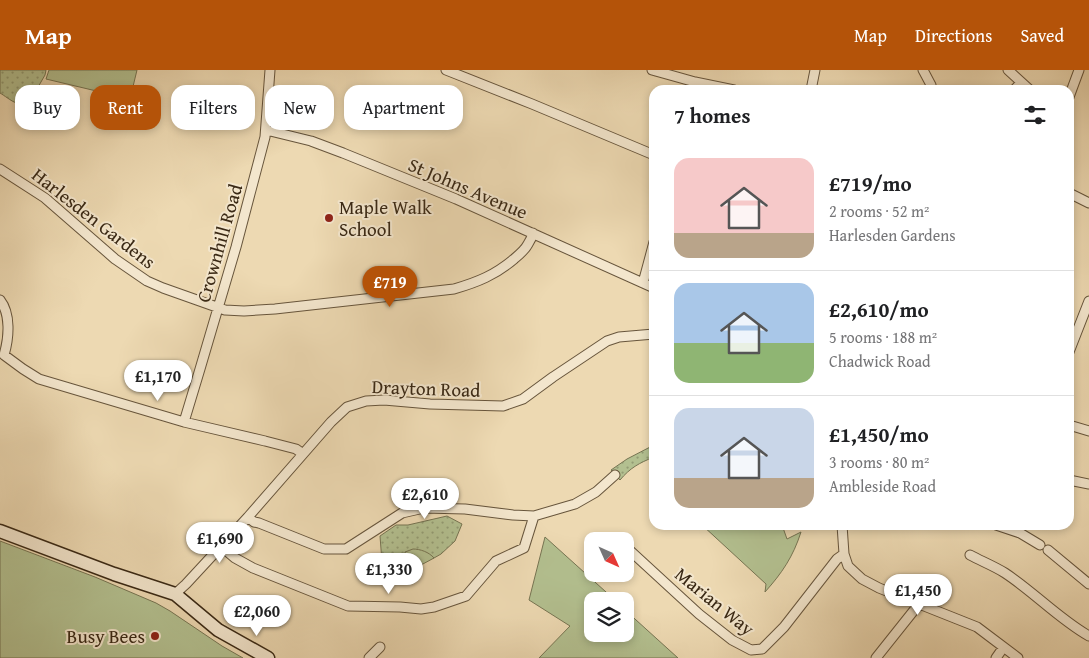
<!DOCTYPE html>
<html lang="en">
<head>
<meta charset="utf-8">
<style>
  body { margin:0; font-family:"Gentium Book Plus",serif; background:#f6f6f6; color:#202124; height:100vh; display:flex; flex-direction:column; font-size:19px; white-space:nowrap }
  * { box-sizing:border-box; margin:0 }
  p { font-size:16px; color:#757577 }
  .icon { flex:none; width:28px; height:28px; fill:none; stroke:currentColor; stroke-width:2; stroke-linecap:round; stroke-linejoin:round }
  .map { position:relative; flex:1; overflow:hidden }
  .sheet { position:absolute; left:649px; top:15px; width:425px; height:445px; display:flex; flex-direction:column; background:#fff; border-radius:15px; box-shadow:0 2px 8px #0003 }
  .sheet>* { flex:none }
  .guide { position:absolute; left:15px; top:15px; width:475px; height:45px; display:flex; gap:10px }
  .needle { width:32px; rotate:135deg }
  .fabs { position:absolute; left:584px; top:462px; display:grid; gap:10px }
  .fabs a { display:grid; place-items:center; width:50px; height:50px; border-radius:10px; background:#fff; box-shadow:0 2px 8px #0003; font-size:25px }
  .price { position:absolute; translate:-50% -42px; padding:0 11px; border-radius:18px; background:#fff; color:#222; font-size:16px; line-height:32px; filter:drop-shadow(0 1px 2px #0008) }
  .price::after { content:''; position:absolute; left:50%; top:30px; width:15px; height:11px; margin-left:-8px; background:inherit; clip-path:polygon(0 0,100% 0,50% 100%) }
  .price.current { background:#b45309; color:#fff }
  ul { padding:0; list-style:none }
  li { display:flex; align-items:center; gap:15px; height:125px; padding:0 25px }
  li+li { border-top:1px solid #e0e0e0 }
  li span { display:grid; place-items:center; flex:none; width:140px; height:100px; border-radius:15px; color:#555 }
  li>.icon { margin-inline-start:auto }
  span .icon { width:60px; height:60px; fill:#fffc; stroke-width:1 }
  li b { font-size:21px }
  h2 { display:flex; justify-content:space-between; align-items:center; height:60px; padding:0 25px; font-size:21px }
  .tag { padding:0 18px; border-radius:15px; background:#fff; box-shadow:0 2px 8px #0003; font-size:18px; line-height:45px }
  .tag.current { background:#b45309; color:#fff }
  header { display:flex; align-items:center; gap:30px; box-sizing:border-box; height:70px; padding:0 25px; background:#b45309; color:#fff }
  header strong { font-size:24px }
  nav { display:flex; gap:28px; margin-inline-start:auto; font-size:18px }
  .map>svg:first-child { display:block }
</style>
</head>
<body>
<header>
<strong>Map</strong>
<nav><a>Map</a><a>Directions</a><a>Saved</a></nav>
</header>
<div class="map">
<svg width="1089" height="588" viewBox="0 0 1089 588">
  <defs>
    <pattern id="grass-dots" width="8" height="8" patternUnits="userSpaceOnUse" patternTransform="scale(1.25)"><rect width="8" height="8" fill="#b3c090"/><path d="M2 2h.1M6 6h.1" fill="none" stroke="#939c74" stroke-width="1.8" stroke-linecap="round"/></pattern>
  </defs>
  <rect width="100%" height="100%" fill="#edd9b2"/>
  <filter id="stains"><feTurbulence type="fractalNoise" baseFrequency=".004" numOctaves="4"/><feColorMatrix values="0 0 0 0 .2 0 0 0 0 .09 0 0 0 0 .02 0 0 0 .5 -.17"/></filter>
  <radialGradient id="worn" r=".72"><stop offset=".6" stop-color="#630" stop-opacity="0"/><stop offset="1" stop-color="#630" stop-opacity=".3"/></radialGradient>
  <path fill="url(#grass-dots)" stroke="#767452" d="M0,0H46L45,5L30,31C19,39 10,29 0,23Z
    M654,375V387C639,393 630,398 620,410L611,400L627,389Z
    M447,446L462,454L455,471L441,484L434,488L408,495L382,492L380,466L396,455H408Z"/>
  <path fill="#b3c090" stroke="#767452" d="M49,0H137L130,29L46,9Z
    M702,455H782L787,469L801,462C793,487 782,503 765,522L766,514Z
    M545,467L616,531H592V564H625V540L678,588H539L570,556L529,530Z
    M0,471L95,507L156,533L170,541L222,576L243,588H0Z
    M413,479C420,479 429,482 434,488L421,495L407,497L405,482Z"/>
  <g fill="none" stroke-linecap="round" stroke-linejoin="round">
    <g stroke="#67553c" stroke-width="11">
      <path id="street" d="M446,0L532,34L654,85
        M652,0L695,12L734,20
        M923,0L931,15L929,20
        M1008,0L1030,20
        M811,20L815,0
        M1014,20L1021,13
        M1069,27L1079,0
        M266,60L311,71L343,83L456,129L654,218
        M0,99L45,128L115,189L147,211L163,218L225,240L244,241L275,239L454,219C478,212 495,205 514,189C520,184 525,180 528,174C530,171 532,167 533,163
        M1069,123L1089,133
        M643,213L654,172
        M0,230C11,244 9,268 4,285
        M1069,282L1089,231
        M4,285L23,299L39,309L184,352L265,371L296,379L303,384
        M184,352L200,299L236,177L265,67L270,0
        M1069,355L1089,361
        M1069,410L1089,414
        M248,447L254,452L259,453L324,479H346L402,443L424,438L465,439L513,445L534,446L575,434L596,422L615,405
        M842,455L844,484L848,496L862,509L879,518L977,557L1018,588
        M996,455L1020,463L1040,475
        M221,476L235,488L253,498L348,536L400,537L421,539L434,537L466,526L496,491L524,478L534,446
        M625,476L699,544L732,570L751,580L762,579L784,557L837,489L844,484
        M1048,480L1089,514
        M970,485C981,491 994,496 1005,503C1034,522 1059,549 1089,566
        M175,524L186,514L248,447L331,352L347,337L366,331L384,330L430,334L503,336L523,329L553,307L607,271L619,267L654,264
        M369,588L380,577
        M876,588L919,534
        M996,588L1003,578"/>
    </g>
    <g stroke="#3a2915" stroke-width="15">
      <path id="secondary" d="M0,461L114,504L175,524L218,560L268,588"/>
    </g>
    <use href="#street" stroke="#f3e6cd" stroke-width="9"/>
    <use href="#secondary" stroke="#f3e6cd" stroke-width="12"/>
  </g>
  <g fill="#8f2418" stroke="#f3e6cd" stroke-width="2">
    <circle cx="329" cy="148" r="5"/>
    <circle cx="155" cy="566" r="5"/>
  </g>
  <g text-anchor="middle" stroke-width="4" stroke-linejoin="round" paint-order="stroke">
    <g font-size="19" fill="#3a2915" stroke="#f3e6cd">
      <text transform="translate(468 118) rotate(23)" y="7">St Johns Avenue</text>
      <text transform="translate(94 148) rotate(38)" y="7">Harlesden Gardens</text>
      <text transform="translate(219 173) rotate(-74)" y="7">Crownhill Road</text>
      <text transform="translate(426 318) rotate(2)" y="7">Drayton Road</text>
      <text transform="translate(715 531) rotate(39)" y="7">Marian Way</text>
    </g>
    <g font-size="19" fill="#3a2915" stroke="#f3e6cd" text-anchor="start">
      <text x="339" y="144">Maple Walk<tspan x="339" dy="22">School</tspan></text>
      <text x="145" y="573" text-anchor="end">Busy Bees</text>
    </g>
  </g>
  <rect width="100%" height="100%" filter="url(#stains)"/>
  <rect width="100%" height="100%" fill="url(#worn)"/>
</svg>
<div class="fabs">
<a><svg class="needle" viewBox="-14 -14 28 28"><path d="M0-13l5 13h-10z" fill="#e53935"/><path d="M0 13l5-13h-10z" fill="#757577"/></svg></a>
<a><svg class="icon" aria-label="layers" viewBox="0 0 24 24"><path d="M12 4l9 5-9 5-9-5zM3 14l9 5 9-5"/></svg></a>
</div>
<b class="price current" style="left:390px;top:238px">£719</b>
<b class="price" style="left:158px;top:332px">£1,170</b>
<b class="price" style="left:425px;top:450px">£2,610</b>
<b class="price" style="left:220px;top:494px">£1,690</b>
<b class="price" style="left:389px;top:525px">£1,330</b>
<b class="price" style="left:918px;top:546px">£1,450</b>
<b class="price" style="left:257px;top:567px">£2,060</b>
<div class="guide">
<a class="tag">Buy</a>
<a class="tag current">Rent</a>
<a class="tag">Filters</a>
<a class="tag">New</a>
<a class="tag">Apartment</a>
</div>
<section class="sheet">
<h2>7 homes<svg class="icon" aria-label="filters" viewBox="0 0 24 24"><path d="M4 7h16M4 17h16"/><circle cx="9" cy="7" r="2"/><circle cx="15" cy="17" r="2"/></svg></h2>
<ul>
<li><span style="background:linear-gradient(#f6c9c9 75%,#b9a48a 0)"><svg class="icon" aria-label="home" viewBox="0 0 24 24"><path d="M3 11l9-7 9 7M6 9v11h12V9"/></svg></span><div><b>£719/mo</b><p>2 rooms · 52 m²</p><p>Harlesden Gardens</p></div></li>
<li><span style="background:linear-gradient(#a9c7e8 60%,#8fb573 0)"><svg class="icon" aria-label="home" viewBox="0 0 24 24"><path d="M3 11l9-7 9 7M6 9v11h12V9"/></svg></span><div><b>£2,610/mo</b><p>5 rooms · 188 m²</p><p>Chadwick Road</p></div></li>
<li><span style="background:linear-gradient(#c9d6e8 70%,#b9a48a 0)"><svg class="icon" aria-label="home" viewBox="0 0 24 24"><path d="M3 11l9-7 9 7M6 9v11h12V9"/></svg></span><div><b>£1,450/mo</b><p>3 rooms · 80 m²</p><p>Ambleside Road</p></div></li>
</ul>
</section>
</div>
</body>
</html>
